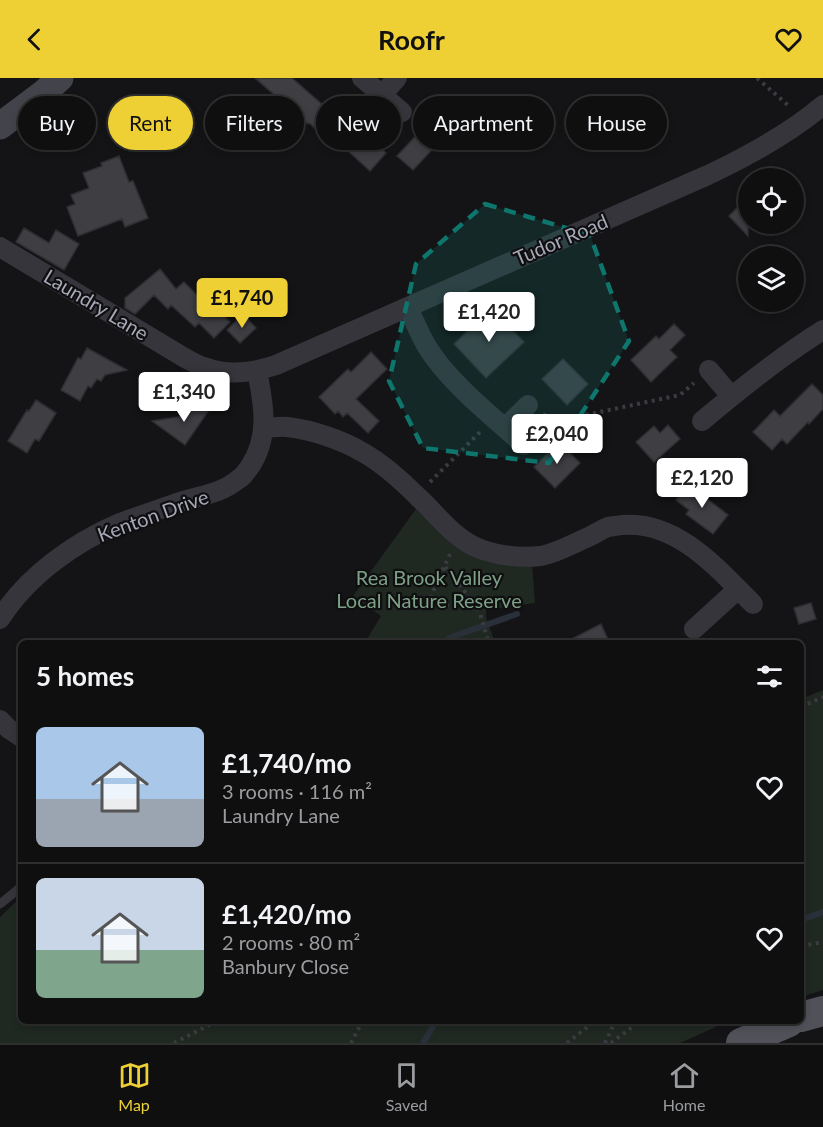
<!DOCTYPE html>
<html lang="en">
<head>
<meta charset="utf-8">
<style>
  body { margin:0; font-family:Lato,sans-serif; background:#1d1d1e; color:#f1f3f6; height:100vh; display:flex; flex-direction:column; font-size:22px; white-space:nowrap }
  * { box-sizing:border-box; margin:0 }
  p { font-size:20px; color:#9b9c9f }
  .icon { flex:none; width:33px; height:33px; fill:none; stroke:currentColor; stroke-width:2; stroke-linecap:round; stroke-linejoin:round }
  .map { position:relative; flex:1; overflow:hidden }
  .sheet { position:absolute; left:18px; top:562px; width:786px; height:384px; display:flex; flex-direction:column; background:#0f0f10; border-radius:9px; box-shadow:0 3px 9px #0003,0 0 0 2px #2f2f30 }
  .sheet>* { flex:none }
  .top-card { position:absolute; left:18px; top:18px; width:788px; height:54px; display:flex; gap:12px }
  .tools { position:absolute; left:738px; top:90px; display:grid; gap:12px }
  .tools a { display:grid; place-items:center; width:66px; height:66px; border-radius:50%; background:#0f0f10; box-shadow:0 3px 9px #0003,0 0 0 2px #2f2f30; font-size:30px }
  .price { position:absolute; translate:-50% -51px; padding:0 14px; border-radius:6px; background:#fff; color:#222; font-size:20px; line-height:39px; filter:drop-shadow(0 2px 3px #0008) }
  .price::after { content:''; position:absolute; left:50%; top:36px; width:18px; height:14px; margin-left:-9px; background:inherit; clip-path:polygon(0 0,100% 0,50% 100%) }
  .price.on { background:#eed034; color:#111 }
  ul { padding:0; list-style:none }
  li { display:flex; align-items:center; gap:18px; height:150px; padding:0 18px }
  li+li { border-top:2px solid #2f2f30 }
  li span { display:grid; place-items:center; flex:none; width:168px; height:120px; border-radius:9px; color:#555 }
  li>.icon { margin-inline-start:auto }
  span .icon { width:72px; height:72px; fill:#fffc; stroke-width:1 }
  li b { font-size:26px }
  h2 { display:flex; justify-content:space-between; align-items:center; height:72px; padding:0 18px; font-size:26px }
  .chip { padding:0 21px; border-radius:27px; background:#0f0f10; box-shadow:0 3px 9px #0003,0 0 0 2px #2f2f30; font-size:21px; line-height:54px }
  .chip.on { background:#eed034; color:#111 }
  header { display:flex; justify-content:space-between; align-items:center; height:78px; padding:0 18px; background:#eed034; color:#111; font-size:27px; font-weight:700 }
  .tab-bar { display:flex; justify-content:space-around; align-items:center; height:84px; border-top:2px solid #2f2f30; background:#0f0f10; font-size:16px; color:#9b9c9f }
  .tab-bar a { display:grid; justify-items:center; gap:3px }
  .tab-bar .on { color:#eed034 }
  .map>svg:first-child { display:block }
</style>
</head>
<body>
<header><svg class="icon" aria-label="back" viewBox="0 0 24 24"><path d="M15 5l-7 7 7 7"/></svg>Roofr<svg class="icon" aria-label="heart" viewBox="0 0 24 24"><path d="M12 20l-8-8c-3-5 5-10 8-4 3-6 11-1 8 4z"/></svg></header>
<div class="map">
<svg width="823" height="965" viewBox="0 0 823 965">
  <rect width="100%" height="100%" fill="#141416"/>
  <path fill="#202822" d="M416,431L445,458L532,486L535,525L486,532V539L495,565L364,566L381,538L353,518Z
    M823,612V912L801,919V621Z
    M21,819V944H727L680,965H0V839Z"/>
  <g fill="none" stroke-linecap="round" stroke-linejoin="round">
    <path stroke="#2a3039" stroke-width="6" d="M449,560L517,536
      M801,842L823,834
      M423,965L436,944"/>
  </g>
  <path fill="#3e3e43" stroke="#2f2e32" stroke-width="1.5" d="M255,0H292L332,35L334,33L364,59L366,56L386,75L370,93L336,62L332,65L309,45L308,46Z
    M444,28L460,42L413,92L397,78Z
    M119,78L129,104L133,103L148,140L125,149L122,141L78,158L67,129L75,126L71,117L89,110L83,95L102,88L101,85Z
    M748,119V158L729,138Z
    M24,150L49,165L56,152L79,166L64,192L16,164Z
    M160,191L176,211L184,204L212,232L215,229L230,244L214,260L199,245L195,249L171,227L168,231L154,217L135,236L125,230V220Z
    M491,230L524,264L486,300L454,266Z
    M243,236L256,250L240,265L227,252Z
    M674,246L685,257L670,272L677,279L651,304L631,282L656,258L659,261Z
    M87,270L127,292L105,297L101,303L97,301L91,310L88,308L80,323L61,312L78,280L81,281Z
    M371,274L387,291L356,321L379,343L368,355L347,335L343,339L338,333L335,336L319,319L348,291L351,294Z
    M563,281L588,306L567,327L542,301Z
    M812,306L823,317V331L809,346L808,344L787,366L782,361L772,372L753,354L774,332L780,338Z
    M36,322L56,335L39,363L35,361L27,375L8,363L27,332L29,333Z
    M195,322L209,332L185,367L152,343L184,338Z
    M668,347L680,361L654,384L636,364L654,348L660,355Z
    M559,364L580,385L555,410L534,389Z
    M688,406L728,437L713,456L686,436L689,432L676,422Z
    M811,525L816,541L799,546L794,530Z
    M601,546L610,566H562Z"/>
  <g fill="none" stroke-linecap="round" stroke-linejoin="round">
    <path stroke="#3b3c42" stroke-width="4" stroke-dasharray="3 4.5" stroke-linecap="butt" d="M757,0L790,29
      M543,336L557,343L680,317L694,305
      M430,404L480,354
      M450,476L427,527L476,528
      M445,489L479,532L489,566
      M801,629L823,619
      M801,868L823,864
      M174,965L215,944
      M351,965L362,944
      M567,965L594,944
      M605,965L615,944
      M611,965L639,944"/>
    <path stroke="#35353b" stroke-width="9" d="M0,826L21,809"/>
    <path stroke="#35353b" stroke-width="20" d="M362,0L402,34
      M382,17L397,0
      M0,169L185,280C192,284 199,288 207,290C229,298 255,294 276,287L708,97C748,78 789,56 823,27
      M408,229C414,242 419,255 426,267C448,304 492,338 524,367
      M709,292L731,318
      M702,343C741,310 780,279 823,252
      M264,350C272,350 279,348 287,349C313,352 342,362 364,375C383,386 402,403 417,418C438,437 455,463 483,472C501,478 522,480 541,478C556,475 571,467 584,461C592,458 600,452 608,449C612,448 617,448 622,447C677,442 718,491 753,526
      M505,350L528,327
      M0,541C27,498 75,464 120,445C139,438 158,432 177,425C200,417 220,417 240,400C244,398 246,393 249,390C270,360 264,327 257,293
      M694,551L738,511
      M0,642L9,651L21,659"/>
    <path stroke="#43444b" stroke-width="27" d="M0,48L45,14L60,0"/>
    <path stroke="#51515a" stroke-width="30" d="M801,939L823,933
      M741,965L789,944"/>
  </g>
  <path fill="#0f766e" fill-opacity="0.2" stroke="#0f766e" stroke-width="4.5" stroke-dasharray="12 8" stroke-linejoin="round" d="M485,126L590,157L629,263L549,385L423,370L389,303L416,186Z"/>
  <g text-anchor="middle" stroke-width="4.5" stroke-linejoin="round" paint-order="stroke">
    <g font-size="20" fill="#a6a8b6" stroke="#0f0f11">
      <text transform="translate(561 162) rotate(-23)" y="7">Tudor Road</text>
      <text transform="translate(96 227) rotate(31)" y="7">Laundry Lane</text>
      <text transform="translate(153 438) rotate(-20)" y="7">Kenton Drive</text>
    </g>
    <g font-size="20" fill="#7da086" stroke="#0f0f11">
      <text x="429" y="507">Rea Brook Valley<tspan x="429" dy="23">Local Nature Reserve</tspan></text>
    </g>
  </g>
</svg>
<div class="tools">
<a><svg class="icon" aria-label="locate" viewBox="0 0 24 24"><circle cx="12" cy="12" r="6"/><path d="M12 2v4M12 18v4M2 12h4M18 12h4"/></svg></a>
<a><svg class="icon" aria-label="layers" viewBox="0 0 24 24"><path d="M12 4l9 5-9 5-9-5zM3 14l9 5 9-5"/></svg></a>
</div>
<b class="price on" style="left:242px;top:251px">£1,740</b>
<b class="price" style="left:489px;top:265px">£1,420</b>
<b class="price" style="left:184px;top:345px">£1,340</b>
<b class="price" style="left:557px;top:387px">£2,040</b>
<b class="price" style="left:702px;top:431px">£2,120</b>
<div class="top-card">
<a class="chip">Buy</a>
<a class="chip on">Rent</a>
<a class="chip">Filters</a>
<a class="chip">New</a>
<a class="chip">Apartment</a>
<a class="chip">House</a>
</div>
<section class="sheet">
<h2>5 homes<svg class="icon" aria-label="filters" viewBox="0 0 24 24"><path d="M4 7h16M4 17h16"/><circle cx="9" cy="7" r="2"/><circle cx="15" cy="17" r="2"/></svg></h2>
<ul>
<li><span style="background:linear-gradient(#a9c7e8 60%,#9aa5b1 0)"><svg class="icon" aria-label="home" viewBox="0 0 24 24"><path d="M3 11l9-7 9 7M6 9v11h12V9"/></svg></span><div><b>£1,740/mo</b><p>3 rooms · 116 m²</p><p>Laundry Lane</p></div><svg class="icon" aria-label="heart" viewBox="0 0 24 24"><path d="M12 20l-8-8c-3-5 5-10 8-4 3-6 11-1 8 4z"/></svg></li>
<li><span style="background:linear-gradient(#c9d6e8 60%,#7fa58c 0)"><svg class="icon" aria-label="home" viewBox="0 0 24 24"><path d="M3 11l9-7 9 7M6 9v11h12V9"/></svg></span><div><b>£1,420/mo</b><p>2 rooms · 80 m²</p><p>Banbury Close</p></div><svg class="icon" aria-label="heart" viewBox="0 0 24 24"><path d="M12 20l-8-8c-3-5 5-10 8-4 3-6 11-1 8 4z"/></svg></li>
</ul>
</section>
</div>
<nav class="tab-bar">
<a class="on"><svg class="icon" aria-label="map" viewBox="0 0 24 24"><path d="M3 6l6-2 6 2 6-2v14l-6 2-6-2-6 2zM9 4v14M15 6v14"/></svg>Map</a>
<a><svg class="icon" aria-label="saved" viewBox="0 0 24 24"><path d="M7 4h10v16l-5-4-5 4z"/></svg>Saved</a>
<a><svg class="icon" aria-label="home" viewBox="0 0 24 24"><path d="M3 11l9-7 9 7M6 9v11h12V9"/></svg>Home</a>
</nav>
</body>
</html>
